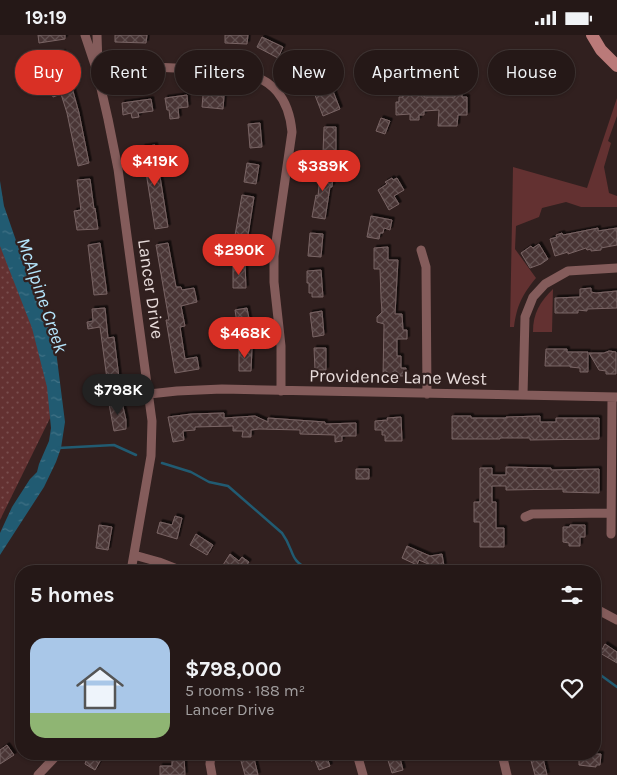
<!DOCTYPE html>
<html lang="en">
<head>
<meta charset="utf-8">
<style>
  body { margin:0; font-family:Karla,sans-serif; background:#2d2120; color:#f1f3f6; height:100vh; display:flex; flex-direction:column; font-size:19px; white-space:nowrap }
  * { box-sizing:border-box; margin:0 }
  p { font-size:16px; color:#a3a0a1 }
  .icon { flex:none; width:28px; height:28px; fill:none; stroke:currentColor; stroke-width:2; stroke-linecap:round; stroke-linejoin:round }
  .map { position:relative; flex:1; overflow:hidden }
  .side { position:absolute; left:15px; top:530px; width:586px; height:195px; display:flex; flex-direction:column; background:#251817; border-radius:20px; box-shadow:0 1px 4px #0004,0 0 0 1px #423736 }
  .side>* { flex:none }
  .hud { position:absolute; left:15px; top:15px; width:588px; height:45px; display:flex; gap:10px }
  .price { position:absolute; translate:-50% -42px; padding:0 11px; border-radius:18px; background:#d93025; color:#fff; font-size:16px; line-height:32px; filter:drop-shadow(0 1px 2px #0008) }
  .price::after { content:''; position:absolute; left:50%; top:30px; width:15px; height:11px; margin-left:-8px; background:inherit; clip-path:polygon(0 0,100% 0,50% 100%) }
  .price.current { background:#222; color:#fff }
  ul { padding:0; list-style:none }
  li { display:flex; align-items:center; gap:15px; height:125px; padding:0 15px }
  li span { display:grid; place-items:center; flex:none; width:140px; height:100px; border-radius:15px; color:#555 }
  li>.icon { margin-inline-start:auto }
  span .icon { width:60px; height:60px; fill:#fffc; stroke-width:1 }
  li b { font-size:21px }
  h2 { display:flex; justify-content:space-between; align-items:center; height:60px; padding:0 15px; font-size:21px }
  .pill { padding:0 18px; border-radius:22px; background:#251817; box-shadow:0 1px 4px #0004,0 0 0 1px #423736; font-size:18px; line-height:45px }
  .pill.current { background:#d93025; color:#fff }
  .status { display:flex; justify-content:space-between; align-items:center; height:35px; padding:0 25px; background:#251817; direction:ltr }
  .status svg { height:14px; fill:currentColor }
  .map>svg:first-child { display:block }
</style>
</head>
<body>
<div class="status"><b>19:19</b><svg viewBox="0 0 49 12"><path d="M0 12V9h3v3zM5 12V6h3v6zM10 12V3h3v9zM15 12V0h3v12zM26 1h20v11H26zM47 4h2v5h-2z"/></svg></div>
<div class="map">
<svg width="617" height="740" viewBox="0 0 617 740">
  <defs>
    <pattern id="park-dots" width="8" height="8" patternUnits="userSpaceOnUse" patternTransform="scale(1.25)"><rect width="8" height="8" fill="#633131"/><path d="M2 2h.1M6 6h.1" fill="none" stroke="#794e4e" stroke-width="1.8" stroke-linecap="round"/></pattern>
    <pattern id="water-ripples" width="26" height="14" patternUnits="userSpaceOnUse" patternTransform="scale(1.25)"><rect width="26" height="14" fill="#215b72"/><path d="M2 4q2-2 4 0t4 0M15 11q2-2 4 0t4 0" fill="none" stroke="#417286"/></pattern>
    <pattern id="building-cross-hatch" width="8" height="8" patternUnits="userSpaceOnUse" patternTransform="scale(1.25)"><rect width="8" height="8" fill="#493636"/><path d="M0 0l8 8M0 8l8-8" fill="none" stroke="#635252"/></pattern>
    <filter id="shadow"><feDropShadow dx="2.5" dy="-2.5" stdDeviation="0" flood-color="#0009"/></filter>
  </defs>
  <rect width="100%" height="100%" fill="#31201f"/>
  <path fill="#633131" d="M617,63V81L608,106L611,108L604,132L609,158L617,161V172H581L566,167L542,173L539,182L516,191L515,214L536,243C522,260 517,270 514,292H510L513,132L587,153Z
    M553,254L552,297H533C533,278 540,267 553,254Z"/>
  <path fill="url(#park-dots)" d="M0,184L18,229L55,373L0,485Z"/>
  <path fill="url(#water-ripples)" d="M0,146L4,171L28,240L50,292L55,308L65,387L61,413L56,427L44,452L0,520V498L12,472L30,444L37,437L39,429L49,406L51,393L47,352L32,293L0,211Z"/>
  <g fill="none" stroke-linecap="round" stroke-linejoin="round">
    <path stroke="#215b72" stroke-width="2.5" d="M58,413L114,410L136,420
      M162,428L191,437L209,447L228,451L282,498C296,517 287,524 311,536
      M595,636L617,652"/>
  </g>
  <path fill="url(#building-cross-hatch)" stroke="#796464" filter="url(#shadow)" d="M38,0H65V4L39,8Z
    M115,0H147L146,8L115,7Z
    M225,0H248L247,9L225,8Z
    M262,2L283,12L278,23L257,12Z
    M63,17L68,36L47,42L46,40L31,45L29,38L53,31L51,21Z
    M298,20L314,37L305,45L289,29Z
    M71,49L79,78L89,128L78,131L67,78L61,59L53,62L51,55Z
    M326,50L329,57L333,56L340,74L323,81L313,55Z
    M424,57V62H455V59H462V62H467V80H458L457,91H438L439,75L424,76V80H419V85H410V79L396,80V67H399V62H403V58Z
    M187,60L188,72L178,73L179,83L170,84L169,75H167L165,63Z
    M203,60L224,61L223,74L202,72Z
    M151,64L153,76L138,78L139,82L132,83L131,78L123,80L122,68Z
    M381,83L390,86L385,99L376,96Z
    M260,88L262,112L250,113L248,89Z
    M324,92H336V118L323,117Z
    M155,110L168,192L155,194L142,112Z
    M247,128L259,130L256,149L244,147Z
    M321,131L334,132L332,152H330L325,184L312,182L316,160L318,161Z
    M392,143L393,145L397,143L404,155L394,161L399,169L389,175L378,155L387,149L385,147Z
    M90,144L94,174L95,173L98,194L77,195L74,176L81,175L77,145Z
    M242,160L254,162L246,213L233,212Z
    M371,181L392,185L390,195L384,193L383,198H380L379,204L367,202Z
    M598,193V196L617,193V210L601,213V215L591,216V214L587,215L586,213L568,219V217L555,221L550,204L557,202L556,200L562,198L563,200Z
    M310,198L323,199L321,222L308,221Z
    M100,208L107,259L94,260L88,210Z
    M168,208L176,252H181L182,255L194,253L197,267L181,271L185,291L180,292L185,324L197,322L199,334L175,338L166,285H169L156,210Z
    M539,209L548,224L541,229L530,233L521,218L531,211L533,213Z
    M388,212V225H398L395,279H402L403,295H407V304H397V321H401V333H406V341H383L384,289L377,287V282L382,277L381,263L380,234H374V213Z
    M233,228H245L246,253H233Z
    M321,235L323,262H312V258H309V248H307V236Z
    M591,253V257L596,258L617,256V273L587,274V276L578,275V278H555V263L580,262V254Z
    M105,273L108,303L114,302L120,351L108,353V351L103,352L102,344H107L100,292L88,294L87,287L93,286L92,274Z
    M247,273L251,294L238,295L235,275Z
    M322,276L324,300L313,302L310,278Z
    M239,312L252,313L251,336H239Z
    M314,313H326V335H315Z
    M546,314H567V317H588V337H580V333L570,332V331H545Z
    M609,316L616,317V339H606V336L599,335L589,318H604Z
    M122,367L126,385V394L114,396L109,369Z
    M224,378V383L255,381L268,387V383L325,387V389L356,388V401H342V406L335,407V400L300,399V395L259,394L251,395V402H242L243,396H233V391L195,392V395L183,396L184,405L173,407L168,382L191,379Z
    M452,381H471V383H506V382L540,381V387H556V383H599V404L530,405V403H500V404H452Z
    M401,382L402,406H385V400H382V395H375V386L388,385L387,383Z
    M506,432L551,433V435L599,434V458L563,457V454L506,455V451H492V467H496V493H504V512H480V487H474V467H480V433H492V440H506Z
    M356,434H369V444H356Z
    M175,481L182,483L177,504L157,498L160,487L172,490Z
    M99,490L112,492L108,515L96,513Z
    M570,490H585V502H580V511H569V508L563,507V492H570Z
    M196,499L213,510L207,520L190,510Z
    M407,511L430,521L442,519L444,531L435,532L419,525L417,530L402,523Z
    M230,519L239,526L242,522L249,527L242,536H232L223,530Z
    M605,609L617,617V628L600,618Z
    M7,710L14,720L0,729V715Z
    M88,719H104L95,735L85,729Z
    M239,719H253L258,740H245Z
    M307,719H329L326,720L330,731L319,735L315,725L311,726Z
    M386,719H399L403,735L392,738Z
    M542,719L547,740H535L530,722Z
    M579,719H601L600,730H596V732L579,730Z
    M172,721H184L185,740H160V731H172Z"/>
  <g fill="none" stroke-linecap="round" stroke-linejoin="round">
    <path stroke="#845c5b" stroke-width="9" d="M85,0L97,36L108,84L118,134L152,386L151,421L131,536
      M97,0L98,31
      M98,41L153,32L240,36C273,44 289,63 292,97L274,221V247L281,311V356
      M421,215L426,232L427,359
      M149,359L177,356L222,354L617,362
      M523,360L525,282L533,262L545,249L568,236L617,233
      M525,482L532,479L611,478
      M611,499L612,362
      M134,520L159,527L182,536
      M600,576L617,585
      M211,719L210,729L212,740
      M357,719L363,740
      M502,719L507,740
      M38,740L58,719"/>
    <path stroke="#ba7a79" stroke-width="12" d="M592,0L601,15L617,31"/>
  </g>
  <g text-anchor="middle" stroke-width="4.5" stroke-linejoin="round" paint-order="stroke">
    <g font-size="18" fill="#e7dbda" stroke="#31201f">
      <text transform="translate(151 254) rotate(82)" y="6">Lancer Drive</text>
      <text transform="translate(398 342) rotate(1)" y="6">Providence Lane West</text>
    </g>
    <g font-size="19" font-style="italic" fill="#b5e6fd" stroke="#31201f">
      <text transform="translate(43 260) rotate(71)" y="7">McAlpine Creek</text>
    </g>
  </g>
</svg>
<b class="price" style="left:155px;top:152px">$419K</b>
<b class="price" style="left:323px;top:157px">$389K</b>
<b class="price" style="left:239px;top:241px">$290K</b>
<b class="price" style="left:245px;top:324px">$468K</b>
<b class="price current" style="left:118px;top:381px">$798K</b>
<div class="hud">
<a class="pill current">Buy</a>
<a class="pill">Rent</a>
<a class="pill">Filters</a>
<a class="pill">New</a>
<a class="pill">Apartment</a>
<a class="pill">House</a>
</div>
<section class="side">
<h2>5 homes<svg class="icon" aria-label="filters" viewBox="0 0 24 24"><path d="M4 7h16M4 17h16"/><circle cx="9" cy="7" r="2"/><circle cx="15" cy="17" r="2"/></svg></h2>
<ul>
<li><span style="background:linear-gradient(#a9c7e8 75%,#8fb573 0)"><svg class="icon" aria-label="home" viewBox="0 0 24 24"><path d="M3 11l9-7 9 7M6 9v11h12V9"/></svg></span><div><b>$798,000</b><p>5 rooms · 188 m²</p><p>Lancer Drive</p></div><svg class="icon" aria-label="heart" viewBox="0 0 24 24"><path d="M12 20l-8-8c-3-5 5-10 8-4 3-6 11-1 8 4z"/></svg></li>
</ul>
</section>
</div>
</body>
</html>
